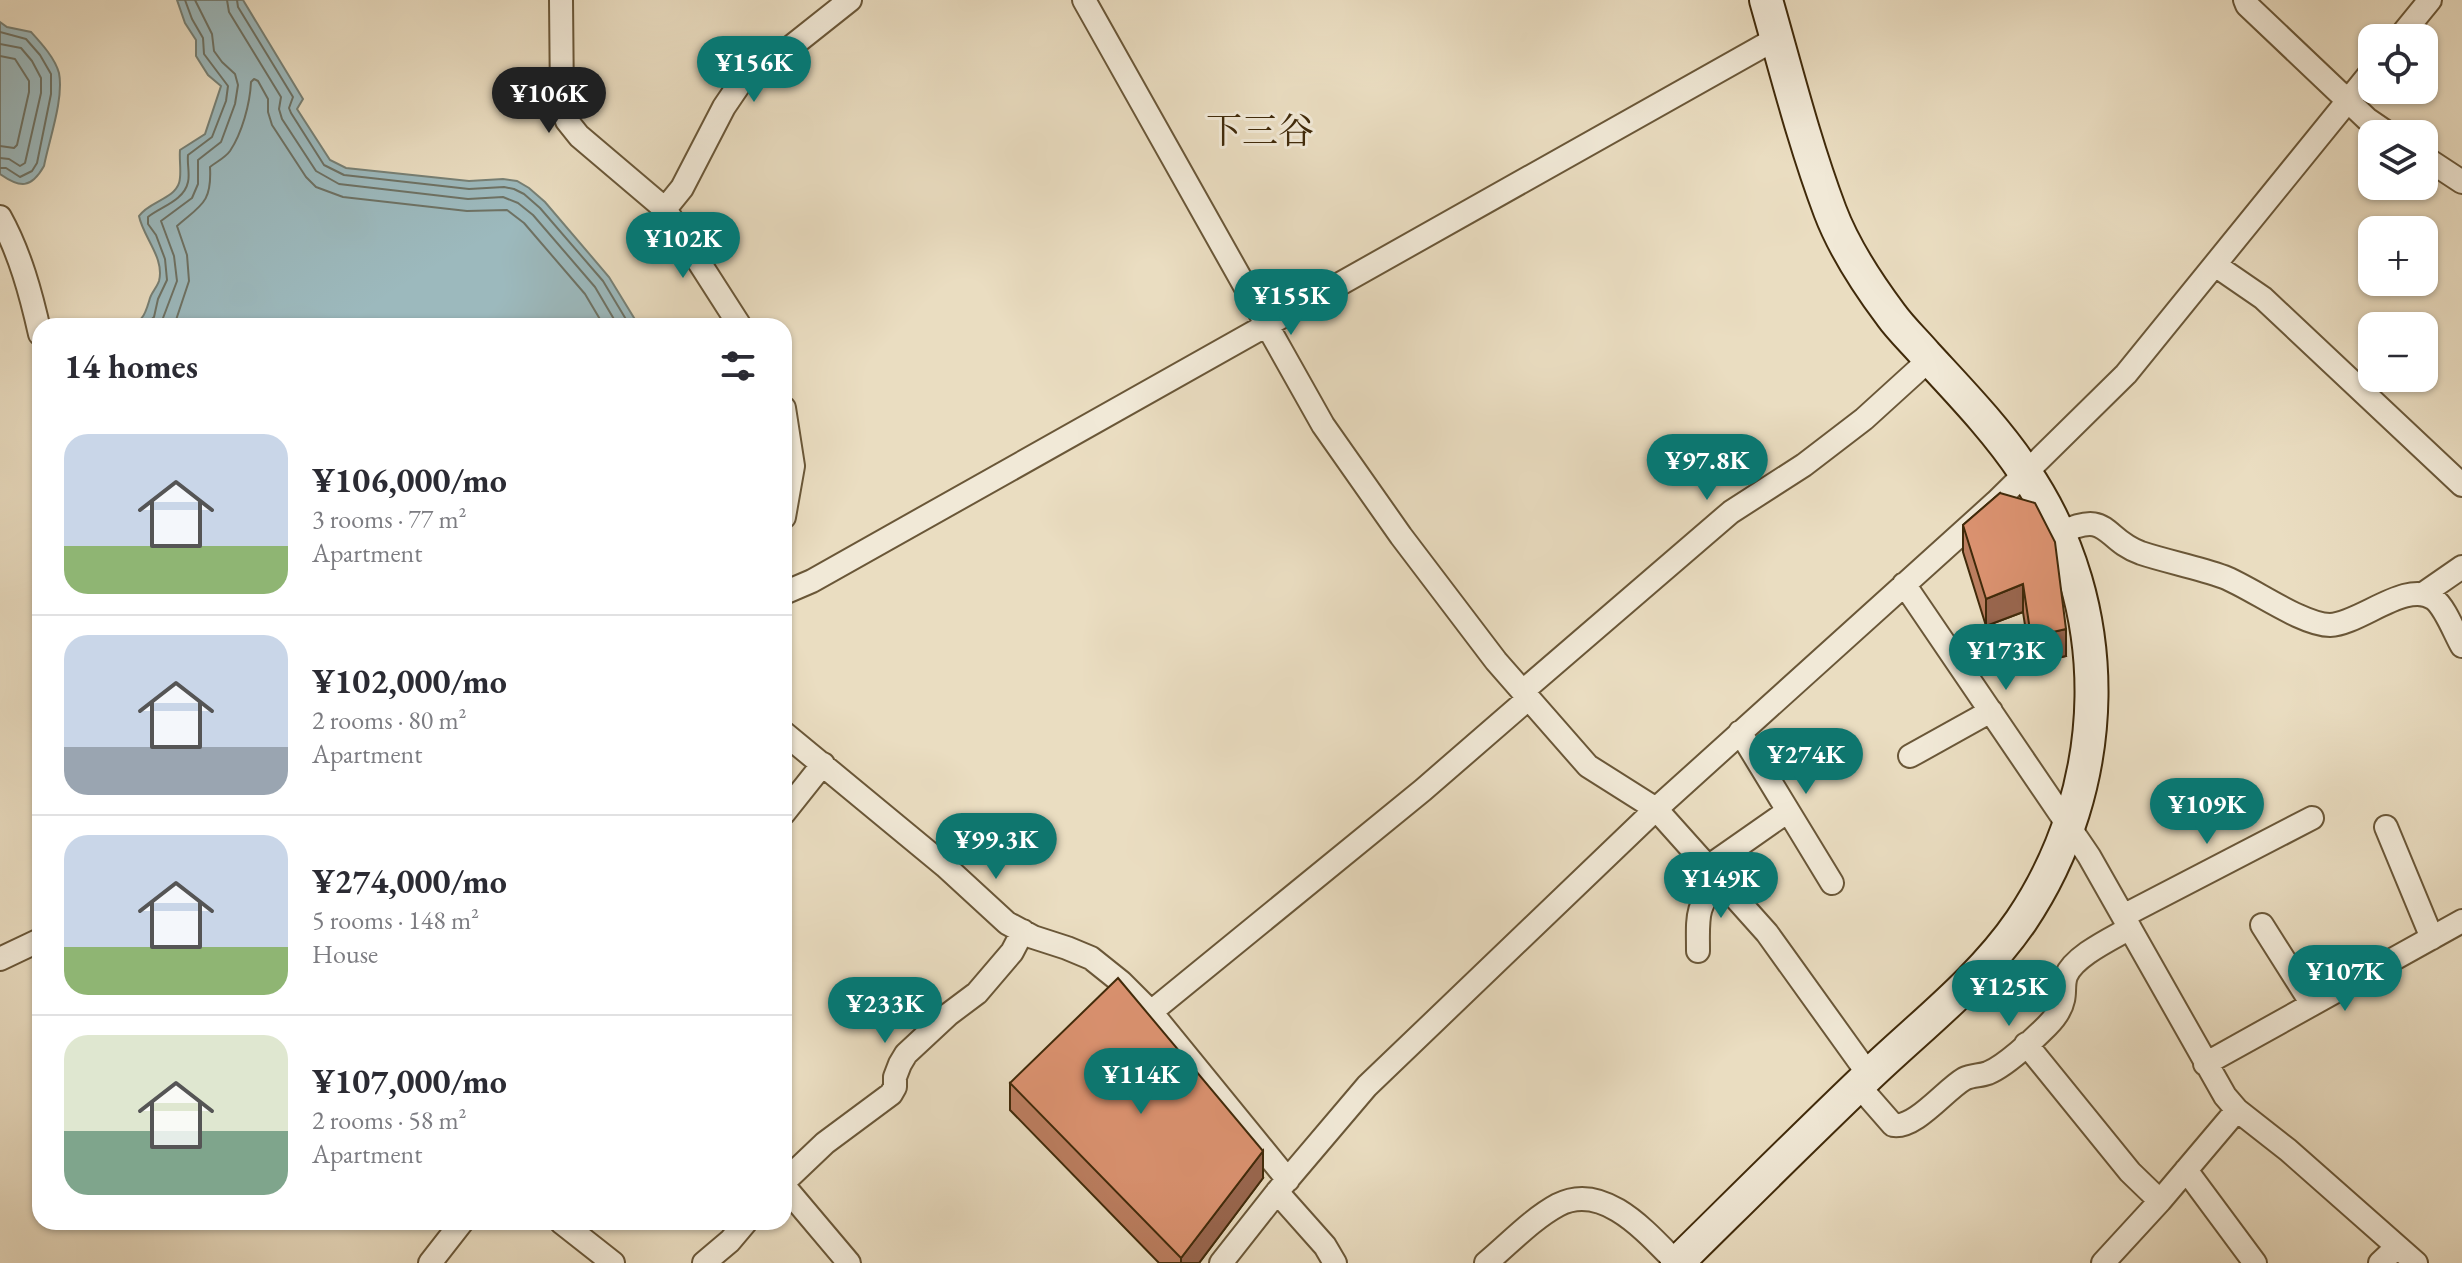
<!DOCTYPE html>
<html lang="en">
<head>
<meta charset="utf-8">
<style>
  body { margin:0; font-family:"EB Garamond","Noto Serif JP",serif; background:#f7f7f7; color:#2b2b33; height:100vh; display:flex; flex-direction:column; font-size:30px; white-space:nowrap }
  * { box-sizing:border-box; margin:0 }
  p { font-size:26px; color:#7c7c81 }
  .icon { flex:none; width:44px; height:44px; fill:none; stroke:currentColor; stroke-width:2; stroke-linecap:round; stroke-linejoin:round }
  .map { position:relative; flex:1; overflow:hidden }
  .details { position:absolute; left:32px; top:318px; width:760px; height:912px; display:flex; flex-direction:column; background:#fff; border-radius:24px; box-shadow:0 2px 6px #0004 }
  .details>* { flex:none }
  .controls { position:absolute; left:2358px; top:24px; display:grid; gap:16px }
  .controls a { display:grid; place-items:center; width:80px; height:80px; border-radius:16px; background:#fff; box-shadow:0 2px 6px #0004; font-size:40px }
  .price { position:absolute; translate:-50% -68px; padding:0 18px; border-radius:28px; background:#0f766e; color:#fff; font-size:26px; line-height:52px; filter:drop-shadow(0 2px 4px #0008) }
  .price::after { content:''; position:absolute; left:50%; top:48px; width:24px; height:18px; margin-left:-12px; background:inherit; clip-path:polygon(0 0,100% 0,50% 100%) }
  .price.current { background:#222; color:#fff }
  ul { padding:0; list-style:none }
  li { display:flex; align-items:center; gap:24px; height:200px; padding:0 32px }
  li+li { border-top:2px solid #e1e1e2 }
  li span { display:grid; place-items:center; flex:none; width:224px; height:160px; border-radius:24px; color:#555 }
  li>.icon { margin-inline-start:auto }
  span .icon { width:96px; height:96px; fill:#fffc; stroke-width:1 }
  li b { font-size:34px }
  h2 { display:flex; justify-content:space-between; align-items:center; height:96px; padding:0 32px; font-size:34px }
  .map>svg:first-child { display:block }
</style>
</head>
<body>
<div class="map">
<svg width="2462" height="1263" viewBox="0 0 2462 1263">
  <rect width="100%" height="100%" fill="#eaddc1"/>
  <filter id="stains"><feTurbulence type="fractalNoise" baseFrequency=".0025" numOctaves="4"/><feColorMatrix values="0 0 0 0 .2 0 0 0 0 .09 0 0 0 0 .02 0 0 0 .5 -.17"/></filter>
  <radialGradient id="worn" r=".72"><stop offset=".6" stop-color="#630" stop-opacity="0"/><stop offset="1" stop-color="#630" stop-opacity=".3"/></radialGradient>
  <path fill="#9cb9bd" stroke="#778075" stroke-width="2" d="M177,0H243L303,99L297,109L330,160L346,168L469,181L503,179L517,181L529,188L545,202L609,277L639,326H122C144,321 144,318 150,298C152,292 157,287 159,281C165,258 143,237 139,216C148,202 174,199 179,183C182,174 179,161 180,150L205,134L221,86L208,75L196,56V40L185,23Z
    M0,22L7,27L31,32C41,43 55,58 59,73C64,99 49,140 44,166C31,189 20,188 0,174Z"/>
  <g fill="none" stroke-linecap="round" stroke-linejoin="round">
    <path stroke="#6e7264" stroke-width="2" d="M227,0L229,12L281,97L279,109L282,119L316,171L339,184L468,199L503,197L518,203L533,215L595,287L618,326
      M237,0L238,7L293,97L289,108L291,113L324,165L344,175L469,189L504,187L514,189L524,194L540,208L603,281L630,326
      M0,32L26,39L40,55L51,74V94L37,163L32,171L20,177L6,168H0
      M0,44L21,48L32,61L41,78V93L25,163L20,166L9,159L0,158
      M0,56L15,59L29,81V92L17,145L14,148L0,146
      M144,326L154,317L158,299L167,280L165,259L156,235L148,224V217C160,207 184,201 188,182C190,174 187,164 188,155L212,137L226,101L228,86L204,54L203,38L192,19L185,0
      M160,326L177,281L174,256L161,221L192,198L198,184V160L221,142L235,104L238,85L235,74L222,62L214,51L212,34L195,0
      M174,326L189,281L187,255L177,226C201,205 212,203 210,167C216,162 225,158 230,151C242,133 250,104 251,82L254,79L258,81L268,99V112L272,125L306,177L316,187L343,197L467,211L507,210L524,223L585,294L604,326"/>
    <g stroke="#6a5738" stroke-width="26">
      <path id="street" d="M561,0L562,104L567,121L579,136L665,209L740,326
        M1084,0L1323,425L1401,536L1496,661L1588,766L1656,809L1767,933L1869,1075
        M2245,0L2247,5L2367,119L2389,134
        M2399,38L2430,0
        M2424,157L2462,182
        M665,209L682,188L724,107L741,82L782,54L850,0
        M0,217C20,253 31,294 40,334
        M2215,265L2263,298L2462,485
        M784,408L793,466L784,517
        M2060,533C2110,509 2102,539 2141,553C2168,562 2197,567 2224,577C2252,588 2302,625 2330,625C2360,624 2407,579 2434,599C2445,607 2455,634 2462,646
        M1904,584L2089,856L2225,1096L2237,1110L2288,1150L2416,1263
        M784,593L812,581L1777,38
        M2423,594L2462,567
        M1523,691L1731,512L1804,465L1864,419L1930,359
        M1740,732L1832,883
        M784,733L945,866L1007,923L1033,937L1067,948L1091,958L1121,982L1151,1012L1288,1180
        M1910,756L1991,711
        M784,813L823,764
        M2386,827L2432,938
        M1708,867L1788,811
        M2123,916L2312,818
        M2262,925L2312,1004
        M1698,951C1698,916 1695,908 1719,879
        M0,959L40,940
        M1151,1012L1423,790L1529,698
        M2026,1044L2130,1172L2160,1201
        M2205,1064L2462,921
        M1858,1085L1893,1125C1915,1129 1945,1090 1964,1079C1972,1075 1980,1076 1988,1073C2005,1066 2033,1040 2047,1026C2054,1019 2061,1010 2063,1000C2065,992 2063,984 2066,976C2074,956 2111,939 2130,928
        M2186,1170L2255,1263
        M784,1182L825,1143L891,1094L895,1087V1077L900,1064L906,1054L949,1014L977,993L1012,952L1023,931
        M784,1186L849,1263
        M1277,1192L1325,1246L1335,1263
        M561,1222L613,1263
        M430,1263L462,1222
        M704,1263L730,1241L746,1222
        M1221,1263L1277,1192L1367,1086L1656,809L1996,502L2126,374L2372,71
        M1486,1263C1509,1244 1532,1219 1558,1205C1604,1181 1648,1234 1677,1263
        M2103,1263L2160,1201L2237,1110
        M2380,1263L2397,1247"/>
    </g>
    <g stroke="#402a0a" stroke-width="36">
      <path id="secondary" d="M1677,1263C1740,1201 1803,1138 1867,1077C1919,1027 1980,981 2021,921C2112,786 2117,607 2024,471C1996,429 1960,392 1926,355C1915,342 1901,329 1891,315C1867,283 1844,248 1830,211C1804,142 1786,70 1766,0"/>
    </g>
    <use href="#street" stroke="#f1e9d7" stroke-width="22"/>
    <use href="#secondary" stroke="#f1e9d7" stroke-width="32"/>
  </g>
  <path fill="#bc7e60" stroke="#402a0a" stroke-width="2" d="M2000,493L2066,656L2031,664L2023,612L1986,626L1963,552V525Z
    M1010,1083L1263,1178L1199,1263H1159L1010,1110Z"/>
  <path fill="#99664e" stroke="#402a0a" stroke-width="2" d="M2023,584V612L1986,626V599Z
    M2066,629V656L2031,664V637Z
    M1263,1151V1178L1199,1263H1181V1258Z"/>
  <path fill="#db9270" stroke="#402a0a" stroke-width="2" d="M2000,493L2035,503L2055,542L2066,629L2031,637L2023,584L1986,599L1963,525Z
    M1118,978L1263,1151L1181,1258L1010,1083Z"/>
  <g text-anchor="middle" stroke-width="6" stroke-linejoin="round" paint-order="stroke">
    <g font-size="36" fill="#402a0a" stroke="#f1e9d7">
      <text x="1260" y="143">下三谷</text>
    </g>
  </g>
  <rect width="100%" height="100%" filter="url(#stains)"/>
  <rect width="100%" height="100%" fill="url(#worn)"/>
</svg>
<div class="controls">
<a><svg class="icon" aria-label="locate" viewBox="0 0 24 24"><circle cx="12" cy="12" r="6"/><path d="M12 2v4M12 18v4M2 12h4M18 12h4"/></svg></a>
<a><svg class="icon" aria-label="layers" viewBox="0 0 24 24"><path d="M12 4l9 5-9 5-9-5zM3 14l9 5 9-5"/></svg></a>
<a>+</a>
<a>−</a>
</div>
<b class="price" style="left:754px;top:104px">¥156K</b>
<b class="price current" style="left:549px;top:135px">¥106K</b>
<b class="price" style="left:683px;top:280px">¥102K</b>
<b class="price" style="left:1291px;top:337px">¥155K</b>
<b class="price" style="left:1707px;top:502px">¥97.8K</b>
<b class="price" style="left:2006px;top:692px">¥173K</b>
<b class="price" style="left:1806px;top:796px">¥274K</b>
<b class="price" style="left:2207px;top:846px">¥109K</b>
<b class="price" style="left:996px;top:881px">¥99.3K</b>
<b class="price" style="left:1721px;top:920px">¥149K</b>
<b class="price" style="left:2345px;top:1013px">¥107K</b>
<b class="price" style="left:2009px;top:1028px">¥125K</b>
<b class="price" style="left:885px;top:1045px">¥233K</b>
<b class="price" style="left:1141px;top:1116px">¥114K</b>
<section class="details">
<h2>14 homes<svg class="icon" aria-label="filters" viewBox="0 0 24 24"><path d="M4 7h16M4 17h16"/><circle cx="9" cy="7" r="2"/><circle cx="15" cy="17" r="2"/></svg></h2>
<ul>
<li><span style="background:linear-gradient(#c9d6e8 70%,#8fb573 0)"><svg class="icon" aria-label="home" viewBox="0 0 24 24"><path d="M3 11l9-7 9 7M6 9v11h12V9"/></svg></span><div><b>¥106,000/mo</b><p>3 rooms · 77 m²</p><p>Apartment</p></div></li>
<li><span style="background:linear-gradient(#c9d6e8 70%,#9aa5b1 0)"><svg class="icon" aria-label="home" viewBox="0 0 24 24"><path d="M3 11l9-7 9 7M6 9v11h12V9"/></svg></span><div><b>¥102,000/mo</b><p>2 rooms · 80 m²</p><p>Apartment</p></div></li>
<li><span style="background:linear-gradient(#c9d6e8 70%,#8fb573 0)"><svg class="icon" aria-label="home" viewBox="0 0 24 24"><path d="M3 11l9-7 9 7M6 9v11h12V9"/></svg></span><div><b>¥274,000/mo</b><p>5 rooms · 148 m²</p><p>House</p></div></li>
<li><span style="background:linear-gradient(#dfe7d0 60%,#7fa58c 0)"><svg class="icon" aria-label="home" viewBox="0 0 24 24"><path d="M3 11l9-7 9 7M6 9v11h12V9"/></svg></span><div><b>¥107,000/mo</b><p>2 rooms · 58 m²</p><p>Apartment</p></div></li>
</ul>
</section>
</div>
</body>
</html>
